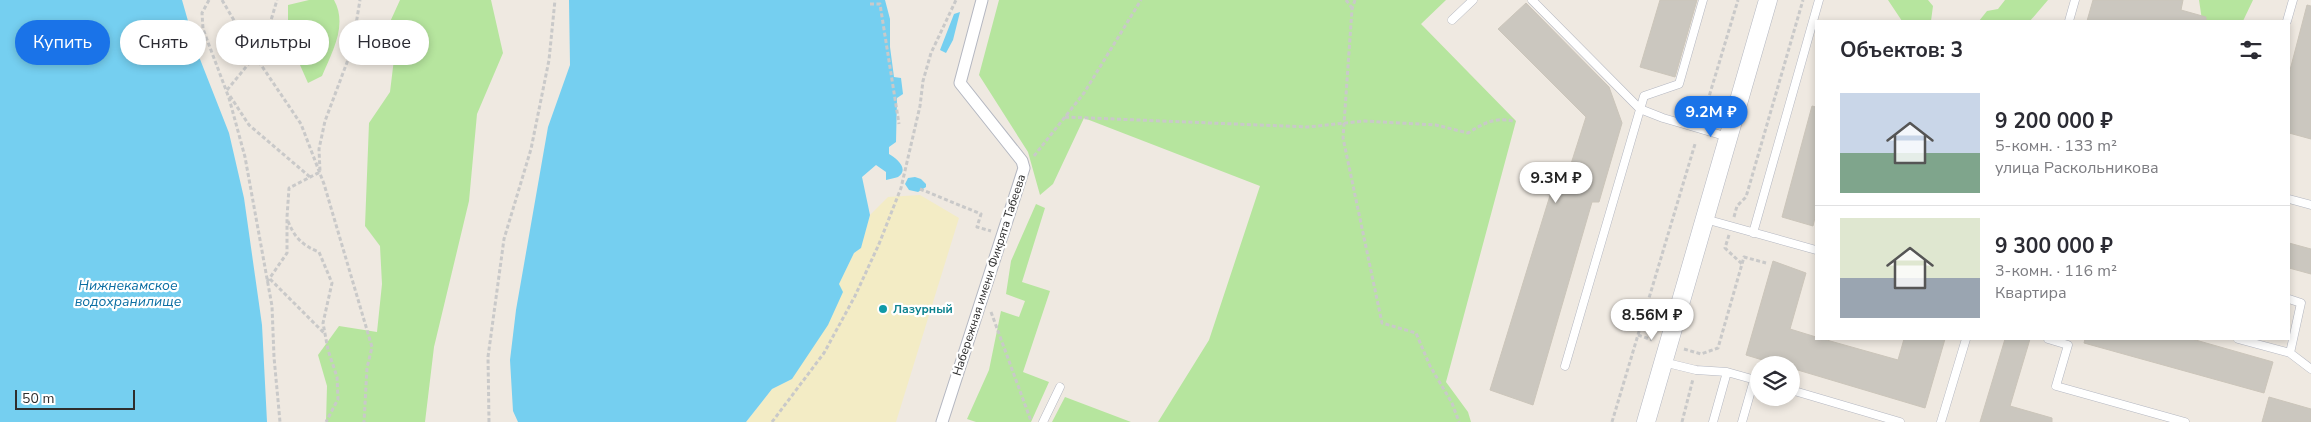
<!DOCTYPE html>
<html lang="ru">
<head>
<meta charset="utf-8">
<style>
  body { margin:0; font-family:"Nunito Sans",sans-serif; background:#f7f7f7; color:#2b2b33; height:100vh; display:flex; flex-direction:column; font-size:19px; white-space:nowrap }
  * { box-sizing:border-box; margin:0 }
  p { font-size:16px; color:#7c7c81 }
  .icon { flex:none; width:28px; height:28px; fill:none; stroke:currentColor; stroke-width:2; stroke-linecap:round; stroke-linejoin:round }
  .map { position:relative; flex:1; overflow:hidden }
  .details { position:absolute; left:1815px; top:20px; width:475px; height:320px; display:flex; flex-direction:column; background:#fff; border-radius:0px; box-shadow:0 2px 8px #0003 }
  .details>* { flex:none }
  .hud { position:absolute; left:15px; top:20px; width:475px; height:45px; display:flex; gap:10px }
  .controls { position:absolute; left:1750px; top:356px; display:grid; gap:10px }
  .controls a { display:grid; place-items:center; width:50px; height:50px; border-radius:50%; background:#fff; box-shadow:0 2px 8px #0003; font-size:25px }
  .scale { position:absolute; left:15px; bottom:12px; width:120px; box-sizing:border-box; padding-left:5px; border:2px solid #2e2e2e; border-top:0; font-size:14px; line-height:18px; white-space:nowrap; color:#2e2e2e; -webkit-text-stroke:4px #fff; paint-order:stroke }
  .price { position:absolute; translate:-50% -42px; padding:0 11px; border-radius:18px; background:#fff; color:#222; font-size:16px; line-height:32px; filter:drop-shadow(0 1px 2px #0008) }
  .price::after { content:''; position:absolute; left:50%; top:30px; width:15px; height:11px; margin-left:-8px; background:inherit; clip-path:polygon(0 0,100% 0,50% 100%) }
  .price.current { background:#1a73e8; color:#fff }
  ul { padding:0; list-style:none }
  li { display:flex; align-items:center; gap:15px; height:125px; padding:0 25px }
  li+li { border-top:1px solid #e1e1e2 }
  li span { display:grid; place-items:center; flex:none; width:140px; height:100px; border-radius:0px; color:#555 }
  li>.icon { margin-inline-start:auto }
  span .icon { width:60px; height:60px; fill:#fffc; stroke-width:1 }
  li b { font-size:21px }
  h2 { display:flex; justify-content:space-between; align-items:center; height:60px; padding:0 25px; font-size:21px }
  .pill { padding:0 18px; border-radius:22px; background:#fff; box-shadow:0 2px 8px #0003; font-size:18px; line-height:45px }
  .pill.current { background:#1a73e8; color:#fff }
  .map>svg:first-child { display:block }
</style>
</head>
<body>
<div class="map">
<svg width="2311" height="422" viewBox="0 0 2311 422">
  <rect width="100%" height="100%" fill="#efe9e1"/>
  <path fill="#b6e59e" d="M309,0H334C348,25 332,52 322,76L308,83L288,38V5Z
    M400,0H491L503,53L477,114L469,201L434,347L425,422H326L327,386L318,355L339,326L377,332L382,284L380,246L365,226L369,123L390,92L394,59L390,22Z
    M999,0H1446L1421,24L1516,121L1446,382L1468,412L1471,422H1158L1209,340L1260,186L1084,118L1053,184L1040,195L1028,152L979,75Z
    M1888,0H1928L1933,6L1931,21H1902Z
    M2005,0H2048L2030,21H1979L1987,11L1998,9Z
    M2199,0H2253L2243,21H2206L2202,20Z
    M1036,204L1045,208L1022,282L1050,291L1023,372L1049,382L1031,422H976L967,419L989,370L1001,311L1019,317L1025,301L1006,294L1011,261Z
    M1065,397L1131,422H1052Z"/>
  <path fill="#f3ecc5" d="M920,195L959,218L896,422H746L772,389L792,379L854,253L861,248L870,215L888,197Z"/>
  <path fill="#75cff0" d="M0,0H182L196,49L229,133L244,198L262,325L267,422H0Z
    M569,0H885L890,19V47L894,77L901,78L903,94L897,98L896,142L889,147V154C896,158 910,169 898,177C895,178 890,179 886,180V172L876,165L862,177L870,215L861,248L854,253L839,284L843,292L828,325L792,379L772,389L746,422H518L513,411L510,360L516,310L548,127L570,65Z
    M960,12L953,40L946,53L940,50L954,14Z
    M915,177L921,179L926,184V187L918,192L909,190L905,184L908,178Z"/>
  <path fill="#cbc7bf" stroke="#cbc5ba" d="M1660,0H1697L1675,77L1640,67Z
    M2093,0H2183L2181,10L2206,17V21H2087Z
    M1526,3L1609,87L1622,123L1599,202H1592L1533,405L1490,390L1552,189L1562,192L1586,117L1498,29Z
    M2307,5L2311,6V139L2289,133V74Z
    M1812,106L1816,107V213L1813,226L1782,217Z
    M2289,243L2311,249V274L2289,268Z
    M1773,261L1806,273L1790,329L1816,337V339H1823L1898,360L1904,339H1945L1925,408L1791,368V365H1779L1746,355Z
    M2005,339H2030L2010,406L2052,418V422H1980Z
    M2085,339H2192L2273,362L2264,393L2084,343Z
    M2269,397L2311,409V422H2262Z"/>
  <g fill="none" stroke-linecap="round" stroke-linejoin="round">
    <g stroke="#b4b7c1" stroke-width="9">
      <path id="service" d="M1532,0L1640,109L1663,118L1728,137
        M1452,20L1473,0
        M2069,21L2075,0
        M2287,21L2293,0
        M2289,199L2311,205
        M1705,219L1816,250
        M1753,233L1819,0
        M2048,339L2068,345L2056,386L2185,422
        M2238,339L2290,353L2301,303L2289,299
        M2290,353L2311,369
        M1663,362L1696,370L1727,372L1759,381
        M1565,366L1644,96L1679,84L1703,0
        M1791,390L1900,422
        M1043,422L1060,387
        M1713,422L1727,372
        M1742,422L1754,380
        M1941,422L1966,339"/>
    </g>
    <g stroke="#b4b7c1" stroke-width="13">
      <path id="pedestrian" d="M942,422L1024,168L1022,161L960,83L982,0"/>
    </g>
    <g stroke="#b4b7c1" stroke-width="19">
      <path id="tertiary" d="M1646,422L1768,0"/>
    </g>
    <path stroke="#c9c9c9" stroke-width="3" stroke-dasharray="4 2.5" stroke-linecap="butt" d="M209,0L202,13L203,29L229,98L245,157L272,306L274,357L280,422
      M222,0L255,56L301,124L324,184L372,347L367,368L364,422
      M1346,0L1352,8
      M1355,0L1352,9L1343,138L1382,323L1416,333L1430,366L1452,403L1459,422
      M870,4H880L899,124
      M227,90L255,56L269,27L277,0
      M230,96L249,125L310,177
      M1065,117L1308,127L1364,121L1436,125L1468,133C1484,123 1494,117 1513,121
      M1702,120L1738,0
      M1034,156L1084,93L1141,0
      M920,189L981,214L977,227L991,231
      M1734,217L1737,206L1746,197L1803,0
      M288,221C294,237 303,246 319,252L332,283L323,323L328,350L337,377L338,399L326,422
      M1729,235L1725,248L1742,264
      M270,279L324,333
      M267,282L287,253V217L289,188L320,172L319,149L325,121L352,49L360,0
      M991,312L1031,421
      M1638,335L1652,340
      M1684,349L1701,354L1718,348L1744,257L1766,263
      M489,422L488,357L504,239L531,149L549,60L555,0
      M772,422L824,353L855,296L879,244L901,188L920,106L923,81L931,53L956,0
      M1612,422L1695,144
      M1682,422L1693,379"/>
    <use href="#service" stroke="#fff" stroke-width="8"/>
    <use href="#pedestrian" stroke="#fff" stroke-width="11"/>
    <use href="#tertiary" stroke="#fff" stroke-width="18"/>
  </g>
  <circle fill="#0f9aa8" stroke="#fff" stroke-width="2" cx="883" cy="309" r="5"/>
  <g text-anchor="middle" stroke-width="4.5" stroke-linejoin="round" paint-order="stroke">
    <g font-size="12" fill="#2e2e2e" stroke="#fff">
      <text transform="translate(989 275) rotate(-72)" y="4">Набережная имени Фикрята Табеева</text>
    </g>
    <g font-size="12" font-weight="bold" fill="#0d838f" stroke="#fff" text-anchor="start">
      <text x="893" y="313">Лазурный</text>
    </g>
    <g font-size="14" font-style="italic" fill="#0d6fa3" stroke="#fff">
      <text x="128" y="290">Нижнекамское<tspan x="128" dy="16">водохранилище</tspan></text>
    </g>
  </g>
</svg>
<div class="controls">
<a><svg class="icon" aria-label="layers" viewBox="0 0 24 24"><path d="M12 4l9 5-9 5-9-5zM3 14l9 5 9-5"/></svg></a>
</div>
<div class="scale">50 m</div>
<b class="price current" style="left:1711px;top:138px">9.2M ₽</b>
<b class="price" style="left:1556px;top:204px">9.3M ₽</b>
<b class="price" style="left:1652px;top:341px">8.56M ₽</b>
<div class="hud">
<a class="pill current">Купить</a>
<a class="pill">Снять</a>
<a class="pill">Фильтры</a>
<a class="pill">Новое</a>
</div>
<section class="details">
<h2>Объектов: 3<svg class="icon" aria-label="filters" viewBox="0 0 24 24"><path d="M4 7h16M4 17h16"/><circle cx="9" cy="7" r="2"/><circle cx="15" cy="17" r="2"/></svg></h2>
<ul>
<li><span style="background:linear-gradient(#c9d6e8 60%,#7fa58c 0)"><svg class="icon" aria-label="home" viewBox="0 0 24 24"><path d="M3 11l9-7 9 7M6 9v11h12V9"/></svg></span><div><b>9 200 000 ₽</b><p>5-комн. · 133 m²</p><p>улица Раскольникова</p></div></li>
<li><span style="background:linear-gradient(#dfe7d0 60%,#9aa5b1 0)"><svg class="icon" aria-label="home" viewBox="0 0 24 24"><path d="M3 11l9-7 9 7M6 9v11h12V9"/></svg></span><div><b>9 300 000 ₽</b><p>3-комн. · 116 m²</p><p>Квартира</p></div></li>
</ul>
</section>
</div>
</body>
</html>
